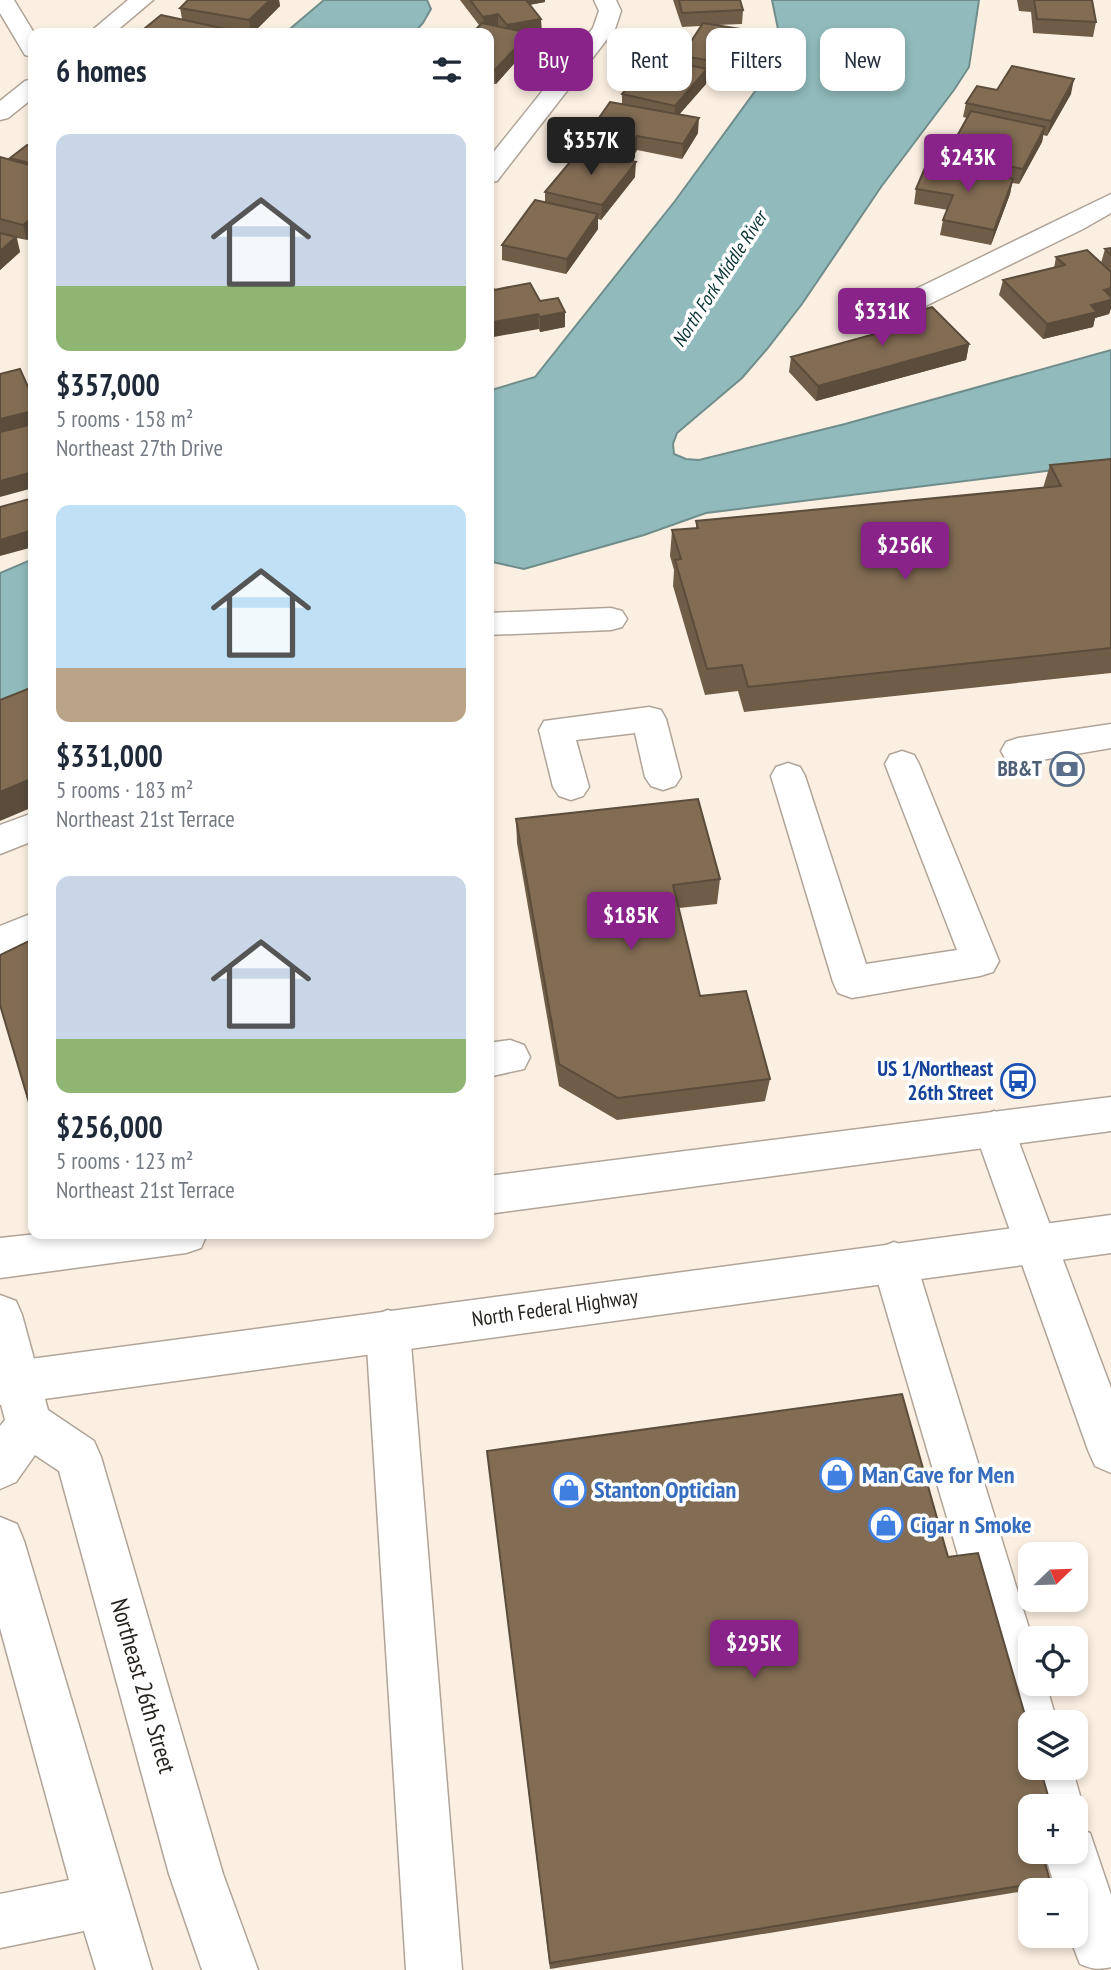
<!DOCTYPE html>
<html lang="en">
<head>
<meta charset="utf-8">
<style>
  body { margin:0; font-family:"PT Sans Narrow",sans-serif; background:#f6f6f7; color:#1f2937; height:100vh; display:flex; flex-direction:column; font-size:26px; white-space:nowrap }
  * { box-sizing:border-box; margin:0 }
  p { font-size:23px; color:#747a83 }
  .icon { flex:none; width:38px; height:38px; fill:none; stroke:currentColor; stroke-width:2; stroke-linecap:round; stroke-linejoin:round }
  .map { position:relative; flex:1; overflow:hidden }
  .sheet { position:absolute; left:28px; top:28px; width:466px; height:1211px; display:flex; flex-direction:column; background:#fff; border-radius:14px; box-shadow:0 4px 10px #0003 }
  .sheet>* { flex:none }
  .banner { position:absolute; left:514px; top:28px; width:490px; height:63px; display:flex; gap:14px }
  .needle { width:46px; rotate:67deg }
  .buttons { position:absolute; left:1018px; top:1542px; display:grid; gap:14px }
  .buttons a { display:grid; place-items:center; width:70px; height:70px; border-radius:14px; background:#fff; box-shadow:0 4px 10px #0003; font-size:35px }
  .price { position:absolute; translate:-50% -60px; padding:0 16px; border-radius:7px; background:#89238a; color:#fff; font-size:23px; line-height:46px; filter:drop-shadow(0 2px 4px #0008) }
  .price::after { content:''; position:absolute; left:50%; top:42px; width:21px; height:16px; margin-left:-10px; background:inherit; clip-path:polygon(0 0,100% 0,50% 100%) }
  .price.current { background:#222; color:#fff }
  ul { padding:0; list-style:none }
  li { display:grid; align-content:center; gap:14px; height:371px; padding:0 28px }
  li span { display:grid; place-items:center; height:217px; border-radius:14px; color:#555 }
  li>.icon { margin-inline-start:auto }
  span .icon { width:126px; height:126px; fill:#fffc; stroke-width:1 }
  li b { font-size:30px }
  h2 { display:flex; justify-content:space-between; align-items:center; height:84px; padding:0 28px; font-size:30px }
  .tag { padding:0 24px; border-radius:14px; background:#fff; box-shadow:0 4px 10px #0003; font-size:24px; line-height:63px }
  .tag.current { background:#89238a; color:#fff }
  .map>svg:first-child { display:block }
</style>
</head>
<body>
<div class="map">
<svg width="1111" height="1970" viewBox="0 0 1111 1970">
  <rect width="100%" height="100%" fill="#fbefe1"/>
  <path fill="#90babb" stroke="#708d8c" stroke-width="2" d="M324,0H427L431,9L423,23L414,33H285Z
    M772,0H979L969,67L954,90L881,187L802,304L767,349L742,378L677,433L673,444L674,454L686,459L699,460L845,424L1111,350V463L706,513L644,535L524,569L488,561V391L535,377L675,201L783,53Z
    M33,559V687L0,701V573Z"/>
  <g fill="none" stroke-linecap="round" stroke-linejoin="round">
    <g stroke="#b0a498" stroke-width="3">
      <path id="minor" d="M0,0H14L34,33L33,57L25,55L0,13Z
        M128,0H153L114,33H89Z
        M594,0H616L621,11L615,29L497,181L488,183V159L593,28L599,11Z
        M33,79V98L8,118L0,120V101L25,81Z
        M1111,194V213L1083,229L903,317L893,319L883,317L879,311L883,305Z
        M611,608L622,611L627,619L622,627L611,630L488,635V613Z
        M649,707L661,710L666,719L681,777L675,786L663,790L651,786L645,777L635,733L576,740L589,787L583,796L571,800L559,796L553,787L539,730L544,721Z
        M1111,724V748L1018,764L1006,760L1001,751L1006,742L1018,738Z
        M902,751L914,755L919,764L999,961L993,972L980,976L852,998L838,993L833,982L771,776L776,767L788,763L800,767L805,776L866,964L957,950L885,764L890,755Z
        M33,813V841L0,854V825Z
        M33,913V944L0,958V926Z
        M510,1040L524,1045L530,1057L524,1069L488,1077V1043Z
        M994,1111L1008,1117L1014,1129L1111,1388V1473L1095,1466L1088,1450L974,1129L980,1117Z
        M894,1242L909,1248L916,1262L1032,1638L1031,1684H1046L1057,1722H1031V1747L1014,1740L1007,1722L872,1262L879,1248Z
        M0,1295L16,1301L22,1315L48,1410L94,1441L101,1457L223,1874L258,1970H202L169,1874L59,1471L35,1455L16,1482L0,1489V1426L5,1420L0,1400Z
        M388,1310L404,1316L410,1331L462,1970H406L366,1331L372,1316Z
        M0,1517L17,1524L24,1541L152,1970H96L84,1931L0,1948V1894L69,1880L0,1628Z
        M1031,1748V1768H1072L1083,1806L1076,1823V1806H1031L1020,1768Z
        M1076,1828L1090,1833L1111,1895V1967C1099,1970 1091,1969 1080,1964L1069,1936H1076V1890H1056L1044,1852H1076Z"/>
    </g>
    <g stroke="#b0a498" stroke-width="3">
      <path id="major" d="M1111,1097V1131L488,1214V1176Z
        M1111,1215V1253L0,1405V1363Z
        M37,1234H207L201,1248L186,1253L0,1278V1238Z"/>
    </g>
    <use href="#minor" fill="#fff" fill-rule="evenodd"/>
    <use href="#major" fill="#fff" fill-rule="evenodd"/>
  </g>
  <path fill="#705d48" d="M188,0H279L280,6L253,33H244L226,30L227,33H139L182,19L180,8Z
    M460,0H545V2L530,5L542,33L529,35V47L496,84L488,83V33L479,25Z
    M673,0H740L743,10L742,24L717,25L759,32L757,46L744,69L729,67L723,77L706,75V84L679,115L698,133L682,159L637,150L630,161L635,177L601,220L598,219V229L566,274L502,260V245L545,202V192L583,150V141L622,104V94L658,58L659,52L692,40L701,26L682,27Z
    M1017,0H1092L1096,22L1093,37L1033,33L1031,12L1019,11Z
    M997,90L1071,94L1047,136L1043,135L1042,142L1019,184L1012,183L1010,194L991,245L940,235L943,220L948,210L914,204L916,189L928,164L931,150L956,138L967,118L963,117L966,103Z
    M33,147V235L27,240L17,238L20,252L0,270V157L11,160L10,158Z
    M1111,248V308L1109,314L1095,318L1093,327L1043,339L999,295L1003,280L1054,268L1056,257L1101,263L1105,249Z
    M494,290L540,301L565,312V327L540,332L539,329Z
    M895,317L969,344L966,360L816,401L789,372L791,357L893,329Z
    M1111,459V673L744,712L738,691L705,695L673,586L674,570L670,556L672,530L696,528V521L1043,488L1050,465Z
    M516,819L720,879L717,904L679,908L700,996L770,1079L765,1101L617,1120L559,1086L517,843Z
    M487,1451L1031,1852L1050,1881L1037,1889L550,1969Z"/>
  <path fill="#5b4c3b" d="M270,0H279L280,6L253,33H251L249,20Z
    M520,0H545V2L520,6Z
    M498,14V28L484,31L483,17Z
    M541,19L542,33L529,35V47L496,84L495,70L507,39V25Z
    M759,32L757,46L744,69L745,55Z
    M730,52L729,67L723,77L724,63Z
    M707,69L706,84L674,120L675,106Z
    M1074,79L1071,94L1047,136L1051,121Z
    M699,118L698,133L682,159L683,144Z
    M1045,127L1042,142L1019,184L1023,169Z
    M637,136V150L628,165V150Z
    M636,162L635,177L601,220L602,205Z
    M1013,179L1010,194L991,245L994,230Z
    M598,214V229L566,274L567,259Z
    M33,217V235L27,240L23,225Z
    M16,237L20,252L0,270V251Z
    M1111,288V308L1109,314L1095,318L1093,327L1043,339L1047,324L1091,305L1104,290Z
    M565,312V327L540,332V317Z
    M538,314L539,329L488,338V323Z
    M969,344L966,360L816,401L818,386Z
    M33,411V427L0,436V419Z
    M33,472V488L0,497V481Z
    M33,530V547L0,556V540Z
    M33,778V807L0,821V792Z"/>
  <path fill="#826c54" stroke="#5b4c3b" stroke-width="2" d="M188,0H270L249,20L180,8Z
    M470,0H526L541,19L507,25L498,14L483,17Z
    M679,0H740L743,10L682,13Z
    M1034,0H1092L1096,22L1037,19Z
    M161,15L226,29L221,33H139Z
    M482,23L529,33L495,70L488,68V33H472Z
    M703,23L759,32L745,55L730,52L724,63L659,52L669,36L692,40Z
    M655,58L707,69L675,106L622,94Z
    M1012,66L1074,79L1051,121L966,103L977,86L997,90Z
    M610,102L699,118L683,144L637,136L628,150L583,141Z
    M971,111L1045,127L1023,169L931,150L940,135L956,138Z
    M27,145L33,147V164L10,158Z
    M580,150L636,162L602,205L545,192Z
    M0,157L33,166V217L23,225L0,219Z
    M927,163L1013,179L994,230L943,220L953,195L916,189Z
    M535,200L598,214L567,259L502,245Z
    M0,233L16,237L0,251Z
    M1111,248V255L1105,249Z
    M1087,250L1111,272V288L1104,290L1111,297V300L1091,305L1097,312L1047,324L1003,280L1065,265L1056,257Z
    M488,283H491L494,290L530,283L540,301L558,298L565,312L540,317L538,314L488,323Z
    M932,307L969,344L818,386L791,357L904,326L895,317Z
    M20,369L33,398V411L0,419V374Z
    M33,424V472L0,481V432Z
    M1111,459V648L748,687L742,665L707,669L675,560L681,559L672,530L698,528L696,521L1061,486L1050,465Z
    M33,498V530L0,540V507Z
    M33,687V778L0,792V700Z
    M698,799L720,879L673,885L700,996L746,991L770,1079L618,1098L559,1064L516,819Z
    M33,939V1116L0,1005V955Z
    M902,1394L948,1557L978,1553L1031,1736V1768H1040L1051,1806H1031V1852H1042L1050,1881L550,1963L487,1451Z"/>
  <defs>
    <g id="bank-ring" transform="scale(1.75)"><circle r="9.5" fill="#fff" stroke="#5c6f8a" stroke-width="1.5"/><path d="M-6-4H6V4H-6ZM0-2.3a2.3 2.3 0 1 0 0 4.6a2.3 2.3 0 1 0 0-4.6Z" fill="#5c6f8a"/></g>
    <g id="bus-ring" transform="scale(1.75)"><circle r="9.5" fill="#fff" stroke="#1a4fb4" stroke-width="1.5"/><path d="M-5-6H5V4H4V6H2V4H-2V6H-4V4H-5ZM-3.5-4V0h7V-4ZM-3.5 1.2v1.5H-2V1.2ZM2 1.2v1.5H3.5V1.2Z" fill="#1a4fb4"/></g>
    <g id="shop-ring" transform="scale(1.75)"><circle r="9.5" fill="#fff" stroke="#3f7fe0" stroke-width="1.5"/><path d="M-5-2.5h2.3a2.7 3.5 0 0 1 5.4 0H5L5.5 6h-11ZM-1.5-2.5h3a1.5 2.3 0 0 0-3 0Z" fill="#3f7fe0"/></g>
  </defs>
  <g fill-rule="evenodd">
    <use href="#bank-ring" x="1067" y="769"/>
    <use href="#bus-ring" x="1018" y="1081"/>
    <use href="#shop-ring" x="837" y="1475"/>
    <use href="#shop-ring" x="569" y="1490"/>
    <use href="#shop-ring" x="886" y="1525"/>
  </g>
  <g text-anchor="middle" stroke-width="7" stroke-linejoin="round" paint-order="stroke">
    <g font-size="19" font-style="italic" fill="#073233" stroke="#fff">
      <text transform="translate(719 279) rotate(-57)" y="7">North Fork Middle River</text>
    </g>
    <g font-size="21" font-weight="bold" fill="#4e5e75" stroke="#fff" text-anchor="end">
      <text x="1042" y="776">BB&amp;T</text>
    </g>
    <g font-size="21" font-weight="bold" fill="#164399" stroke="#fff" text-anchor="end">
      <text x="993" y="1076">US 1/Northeast<tspan x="993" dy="24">26th Street</tspan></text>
    </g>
    <g font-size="21" fill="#27231e" stroke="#fff">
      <text transform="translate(555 1308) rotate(-8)" y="7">North Federal Highway</text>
    </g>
    <g font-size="24" font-weight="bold" fill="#366cbe" stroke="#fff" text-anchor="start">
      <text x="862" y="1483">Man Cave for Men</text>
      <text x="594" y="1498">Stanton Optician</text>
      <text x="910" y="1533">Cigar n Smoke</text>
    </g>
    <g font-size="24" fill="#27231e" stroke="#fff">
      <text transform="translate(143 1686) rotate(74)" y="8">Northeast 26th Street</text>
    </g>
  </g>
</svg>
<div class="buttons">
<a><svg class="needle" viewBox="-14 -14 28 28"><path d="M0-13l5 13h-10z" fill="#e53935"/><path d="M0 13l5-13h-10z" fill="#747a83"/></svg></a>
<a><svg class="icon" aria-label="locate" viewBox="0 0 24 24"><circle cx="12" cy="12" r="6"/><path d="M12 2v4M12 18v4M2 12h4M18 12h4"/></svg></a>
<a><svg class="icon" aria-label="layers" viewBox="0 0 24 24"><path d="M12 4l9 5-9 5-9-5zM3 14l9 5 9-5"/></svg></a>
<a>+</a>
<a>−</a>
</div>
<b class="price current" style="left:591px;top:177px">$357K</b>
<b class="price" style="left:968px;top:194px">$243K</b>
<b class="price" style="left:882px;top:348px">$331K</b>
<b class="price" style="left:905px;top:582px">$256K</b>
<b class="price" style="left:631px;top:952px">$185K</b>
<b class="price" style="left:754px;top:1680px">$295K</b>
<div class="banner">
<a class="tag current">Buy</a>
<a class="tag">Rent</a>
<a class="tag">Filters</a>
<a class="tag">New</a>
</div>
<section class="sheet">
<h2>6 homes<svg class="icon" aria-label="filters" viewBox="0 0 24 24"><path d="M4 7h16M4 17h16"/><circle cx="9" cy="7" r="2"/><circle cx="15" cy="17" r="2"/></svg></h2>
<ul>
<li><span style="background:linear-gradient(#c9d6e8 70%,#8fb573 0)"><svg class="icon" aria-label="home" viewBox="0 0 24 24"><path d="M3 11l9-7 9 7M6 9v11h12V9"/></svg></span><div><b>$357,000</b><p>5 rooms · 158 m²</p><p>Northeast 27th Drive</p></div></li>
<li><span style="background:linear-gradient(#bfe0f5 75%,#b9a48a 0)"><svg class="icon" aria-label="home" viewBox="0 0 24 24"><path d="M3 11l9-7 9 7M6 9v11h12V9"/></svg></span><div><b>$331,000</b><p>5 rooms · 183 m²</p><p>Northeast 21st Terrace</p></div></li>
<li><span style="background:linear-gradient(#c9d6e8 75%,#8fb573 0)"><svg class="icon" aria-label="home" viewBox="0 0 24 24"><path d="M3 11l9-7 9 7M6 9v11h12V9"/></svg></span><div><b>$256,000</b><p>5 rooms · 123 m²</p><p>Northeast 21st Terrace</p></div></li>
</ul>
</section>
</div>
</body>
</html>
